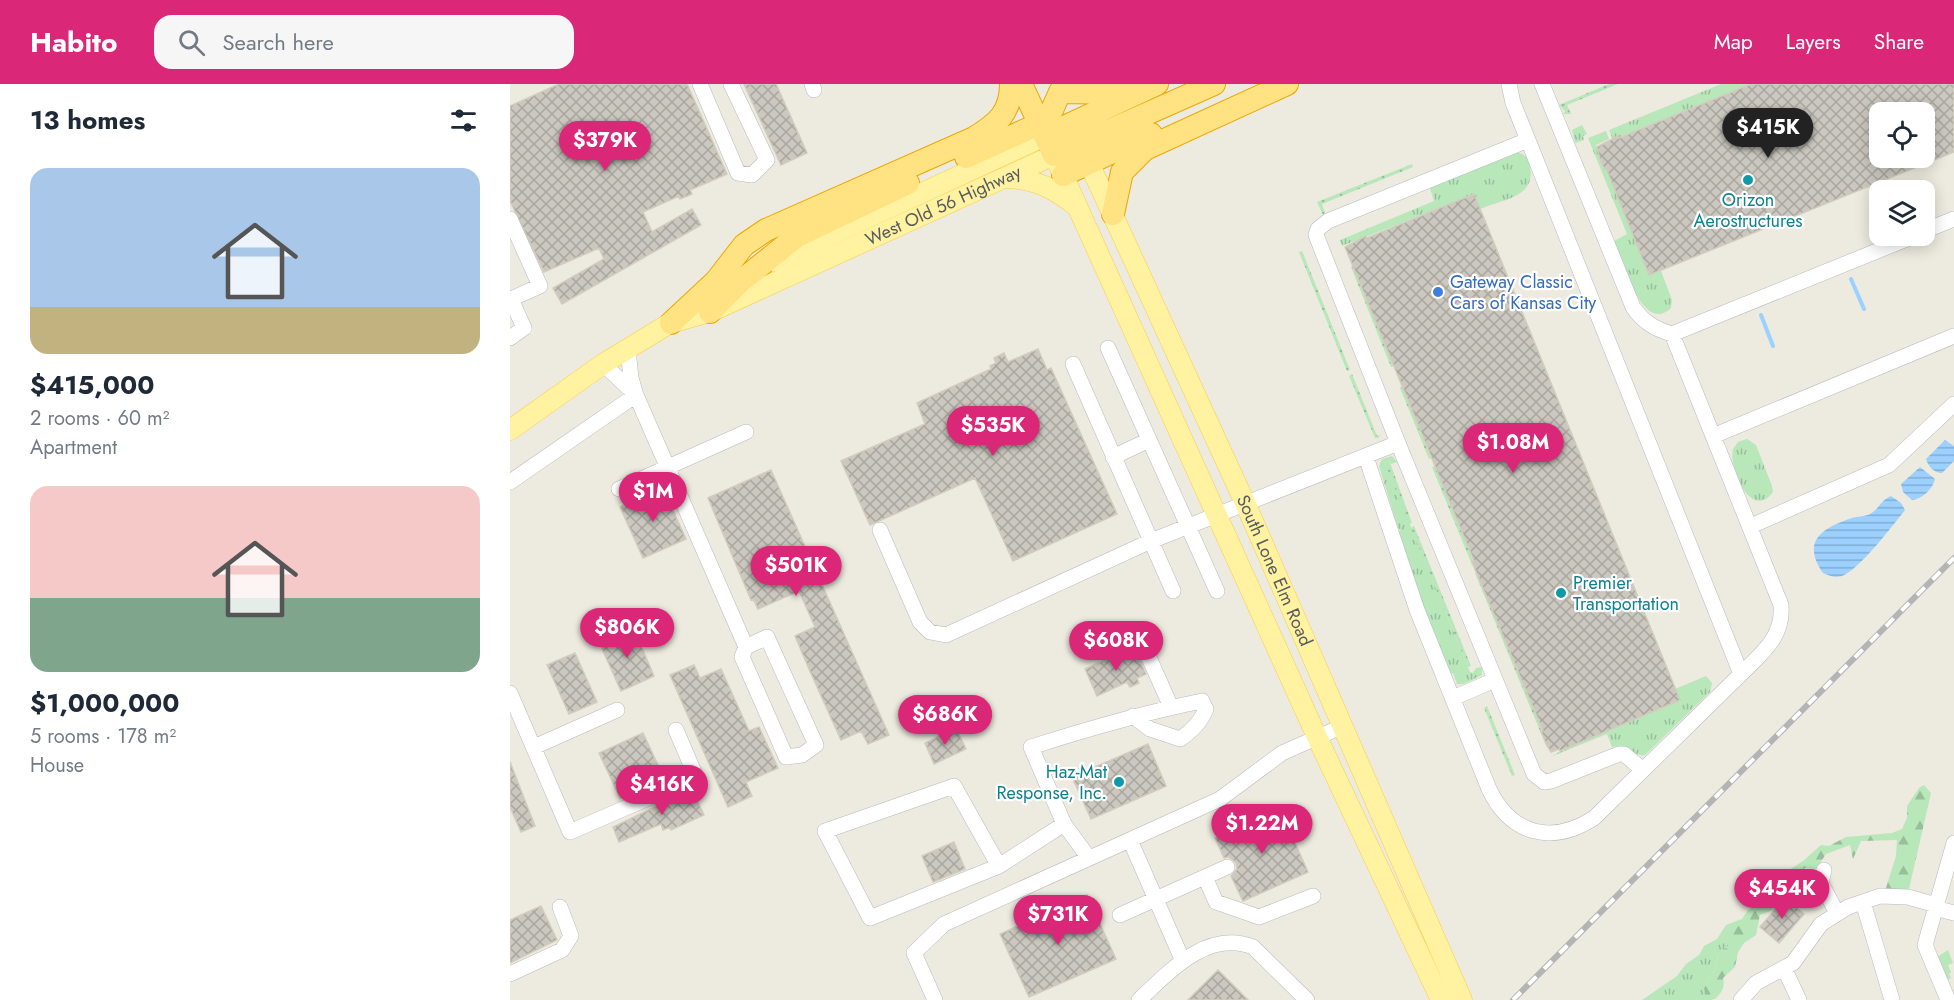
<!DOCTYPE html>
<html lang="en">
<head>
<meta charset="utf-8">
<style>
  body { margin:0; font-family:Jost,sans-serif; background:#f6f6f7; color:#1f2937; height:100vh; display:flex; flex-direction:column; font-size:22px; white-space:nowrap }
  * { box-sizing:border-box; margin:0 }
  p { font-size:20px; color:#747a83 }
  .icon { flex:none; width:33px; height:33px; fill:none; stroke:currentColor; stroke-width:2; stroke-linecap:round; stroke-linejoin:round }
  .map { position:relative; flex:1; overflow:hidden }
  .sheet { display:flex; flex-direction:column; background:#fff; width:510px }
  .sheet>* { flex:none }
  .tools { position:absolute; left:1359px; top:18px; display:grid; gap:12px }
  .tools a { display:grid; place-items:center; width:66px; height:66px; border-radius:12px; background:#fff; box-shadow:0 3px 15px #0003; font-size:30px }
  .price { position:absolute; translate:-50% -51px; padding:0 14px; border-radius:21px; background:#db2777; color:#fff; font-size:20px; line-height:39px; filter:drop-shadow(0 2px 3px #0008) }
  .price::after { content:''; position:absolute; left:50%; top:36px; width:18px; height:14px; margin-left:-9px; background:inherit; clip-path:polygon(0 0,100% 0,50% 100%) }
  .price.selected { background:#222; color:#fff }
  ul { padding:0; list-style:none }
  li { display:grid; align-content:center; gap:12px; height:318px; padding:0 30px }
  li span { display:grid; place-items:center; height:186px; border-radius:18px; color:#555 }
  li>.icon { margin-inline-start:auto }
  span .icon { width:108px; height:108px; fill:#fffc; stroke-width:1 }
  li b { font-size:26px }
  h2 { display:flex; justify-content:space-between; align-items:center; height:72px; padding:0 30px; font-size:26px }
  header { display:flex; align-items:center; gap:36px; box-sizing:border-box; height:84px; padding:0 30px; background:#db2777; color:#fff }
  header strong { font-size:28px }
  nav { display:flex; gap:33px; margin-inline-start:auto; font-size:21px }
  .search { width:420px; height:54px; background:#f6f6f7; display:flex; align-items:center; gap:15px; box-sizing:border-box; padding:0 21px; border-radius:18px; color:#747a83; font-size:22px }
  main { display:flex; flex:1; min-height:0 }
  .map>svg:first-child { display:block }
</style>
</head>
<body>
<header>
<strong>Habito</strong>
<div class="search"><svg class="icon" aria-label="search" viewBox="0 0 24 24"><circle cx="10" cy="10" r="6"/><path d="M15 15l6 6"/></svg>Search here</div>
<nav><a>Map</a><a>Layers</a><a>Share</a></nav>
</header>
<main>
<section class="sheet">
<h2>13 homes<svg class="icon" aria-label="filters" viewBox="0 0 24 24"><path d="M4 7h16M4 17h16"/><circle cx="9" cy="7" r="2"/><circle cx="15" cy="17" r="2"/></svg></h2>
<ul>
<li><span style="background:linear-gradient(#a9c7e8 75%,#c2b280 0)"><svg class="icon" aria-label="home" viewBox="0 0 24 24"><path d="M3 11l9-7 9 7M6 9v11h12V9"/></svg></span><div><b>$415,000</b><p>2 rooms · 60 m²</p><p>Apartment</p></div></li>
<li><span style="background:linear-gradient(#f6c9c9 60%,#7fa58c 0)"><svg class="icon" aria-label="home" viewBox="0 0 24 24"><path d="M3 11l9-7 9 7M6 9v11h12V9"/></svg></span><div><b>$1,000,000</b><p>5 rooms · 178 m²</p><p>House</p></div></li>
</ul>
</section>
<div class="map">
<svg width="1444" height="916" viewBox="0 0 1444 916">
  <defs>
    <pattern id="grass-tufts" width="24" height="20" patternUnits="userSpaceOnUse" patternTransform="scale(1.5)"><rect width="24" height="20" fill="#b8e7ba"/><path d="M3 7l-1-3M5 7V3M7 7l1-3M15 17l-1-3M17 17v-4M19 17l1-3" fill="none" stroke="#98be9b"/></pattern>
    <pattern id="forest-firs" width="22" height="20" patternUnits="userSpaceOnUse" patternTransform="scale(1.5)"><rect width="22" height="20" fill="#b8e7ba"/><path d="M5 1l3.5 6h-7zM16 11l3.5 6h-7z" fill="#98be9b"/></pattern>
    <pattern id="garden-dots" width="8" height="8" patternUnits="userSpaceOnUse" patternTransform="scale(1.5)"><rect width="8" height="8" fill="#b8e7ba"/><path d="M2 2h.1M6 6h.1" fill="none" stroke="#98be9b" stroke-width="1.8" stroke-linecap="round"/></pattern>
    <pattern id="water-rules" width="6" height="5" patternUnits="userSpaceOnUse" patternTransform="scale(1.5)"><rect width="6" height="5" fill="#9cd1ff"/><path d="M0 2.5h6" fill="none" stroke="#82add2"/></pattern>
    <pattern id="building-cross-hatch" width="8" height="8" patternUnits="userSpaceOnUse" patternTransform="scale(1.5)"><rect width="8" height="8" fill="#ccc8c0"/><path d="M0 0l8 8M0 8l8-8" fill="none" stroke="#a8a69f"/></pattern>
  </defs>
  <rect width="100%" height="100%" fill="#edeadf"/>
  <path fill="url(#grass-tufts)" d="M1211,0H1241L1103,56L1099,46Z
    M1072,41L1077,50L1073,52L1074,56L1065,59L1062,46Z
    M1096,47L1099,55L1086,61L1094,85L1096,84L1139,191L1151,187L1162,216L1161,224C1132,252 1112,174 1104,157L1117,150L1078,54Z
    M1008,68L1017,73C1032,112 998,114 970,125L963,111L832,162L830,156L924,117L920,104Z
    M1237,355L1246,361L1262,402L1263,408C1241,438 1218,383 1223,365L1228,358Z
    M882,372L887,378L881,380L879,376L875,379L960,588L963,589L966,584L972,583V591L954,600H947L943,589L940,590L910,515L889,447L891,446L888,444L869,382L872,375Z
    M1196,592L1202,599L1200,608L1135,671C1123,673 1119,660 1102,663L1097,650L1040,673L1165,605Z
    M1232,835L1219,861L1208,871L1205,886L1194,904L1203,916H1132L1167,892L1176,880L1189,871L1194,862L1207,855L1216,841Z
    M1438,866L1443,879L1438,881L1441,888L1439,890L1441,894L1437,896L1427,873Z"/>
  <path fill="url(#forest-firs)" d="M1414,701L1421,709L1399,805L1378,806L1376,804L1386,772L1387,756L1351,757L1343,775L1340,761L1316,770L1306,785L1295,784L1269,801V818L1260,827L1250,831L1246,851L1234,859L1228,868L1225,883L1213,894C1215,904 1212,908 1205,915H1197L1194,904L1205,886L1208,871L1219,861L1222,850L1238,826L1250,818L1262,797L1293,777L1311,761L1319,762L1336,753L1382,749L1392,745L1397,734V722L1409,704Z"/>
  <path fill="url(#garden-dots)" d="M1099,0H1108L1057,21L1061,30H1053L1055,27L1049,21Z
    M902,80L903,83L812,120L815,129L813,131L807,118Z
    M792,167L840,286L837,287L789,168Z
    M843,182L884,282L881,283L841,183Z
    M842,290L867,352L870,351L868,354H865L839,292Z
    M892,303L920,372L921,374L919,375L890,304Z
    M879,376L902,439L899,440L875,379Z
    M925,382L964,479L962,481L922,383Z
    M904,442L961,582L958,583L901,444Z
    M968,488L1034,651L1032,652L965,489Z
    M977,622L1005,691L1002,692L974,624Z"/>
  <path fill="url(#water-rules)" d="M1435,356L1444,362V377L1432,389C1424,389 1418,382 1416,375Z
    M1410,383L1425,395C1423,405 1412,415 1402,416L1393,408L1391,400Z
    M1381,412L1391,419L1395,426C1383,441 1349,486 1332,492C1325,494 1320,492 1313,489C1291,457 1312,444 1342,434C1347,432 1355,433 1360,430C1368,426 1371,416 1381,412Z"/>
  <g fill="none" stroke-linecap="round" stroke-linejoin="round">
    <path stroke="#9cd1ff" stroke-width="4" d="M1341,195L1354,225
      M1251,231L1263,262"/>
  </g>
  <path fill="url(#building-cross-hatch)" stroke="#d2ccbd" stroke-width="1.5" fill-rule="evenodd" d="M49,0H177L217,90L180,106L182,110L170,115L169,112L133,128L142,148L182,125L191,141L52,220L43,204L94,175L89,164L34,188L0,117V22Z
    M234,0H266L297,69L271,81Z
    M1241,0H1444V68L1139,191L1096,84L1094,85L1089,72L1087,63L1108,52L1109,54ZM1370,28H1414V74H1370Z
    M964,110L1170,616L1050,667L1049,665L1041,668L1036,660L1031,647H1033L962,478L964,477L835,163L856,152L857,154Z
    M528,265L537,286L541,284L607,430L503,477L465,394L360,441L331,377L415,340L407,319L481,285L480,282L486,279L484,274L494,269L498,278Z
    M261,386L379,651L358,660L351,647L331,656L299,585L285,552L305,543L289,507L248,525L243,515L241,516L198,414Z
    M153,404L176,455L133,474L110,423Z
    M123,543L144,592L111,607L89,558Z
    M624,563L636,590L627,594L629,599L620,603L617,598L587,612L575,585Z
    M65,569L87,618L59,630L37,581Z
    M184,581L190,594L211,585L239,647L249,643L268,684L236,698L242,712L218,723L160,591Z
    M446,644L456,665L424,680L415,659Z
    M133,649L155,696L110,714L89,669Z
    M638,660L656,702L581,735L562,693Z
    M0,678L25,742L11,748L0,723Z
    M182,705L194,731L161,746L160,743L153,746L151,740L109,758L103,743Z
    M770,725L798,788L733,817L721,792L727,785L726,779L719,773L714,774L705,754Z
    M444,758L455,785L423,798L412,772Z
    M577,811L606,875L519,913L490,850Z
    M1275,814L1294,830L1269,859L1250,843Z
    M31,822L47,856L0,879V836Z
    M708,886L738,916H678Z"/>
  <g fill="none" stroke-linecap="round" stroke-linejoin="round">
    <g stroke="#b7babf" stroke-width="16">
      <path id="minor" d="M190,0L228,89L242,91L257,76L221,0
        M302,0L304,6
        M1032,0L1123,223C1133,238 1145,245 1162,250L1404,152
        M0,135L30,202L1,215L14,244L0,254
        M1414,147L1444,135
        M1162,250L1271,521C1274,553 1251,570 1231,590
        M598,264L707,507
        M118,265L121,294L126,311L236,563L232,573L276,673L292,671L306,661L257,553L236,563
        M93,280L124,309
        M563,280L663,507
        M1203,352L1444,252
        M888,359L1024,690L1034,698L1041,697L1109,670H1114L1133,686
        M603,373L639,356
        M856,373L907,526L979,705C1001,751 1042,761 1084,734L1231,590L1018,56
        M0,398L126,311
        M109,405L236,348
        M1241,442L1379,381L1444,320
        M370,446L410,538L420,548L436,551L641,457L888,359L806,151L808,145L818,137L1018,56L1003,19L999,0
        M633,560L661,623
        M0,609L60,748L175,698L184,688L166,646
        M943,614L985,596
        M24,663L107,626
        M554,740L579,774
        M620,756L672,875
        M489,782L360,834L315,747L444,702L489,782L554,740L521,663C577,645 633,629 692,617L696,625C691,638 682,647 670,655L640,645L623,632
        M1314,786L1311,799L1327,829
        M695,793L706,818L749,833L803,812
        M1353,818L1382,916
        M1425,824L1444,829
        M610,831L717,783
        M1274,884L1289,916
        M0,890L52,866L61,852L50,823
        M425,916L404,869L434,840L710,715L772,669L833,642
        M629,916C659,888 697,845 743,863L797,916
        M1231,916L1246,899L1283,879L1311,840L1338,823L1370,812L1398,813L1426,821
        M1438,916L1415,861L1444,759"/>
    </g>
    <g stroke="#fcce48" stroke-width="21">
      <g id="major">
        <path id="s1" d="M573,66L736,421L952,916"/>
        <path d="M497,94C525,95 543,104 565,121"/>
        <path d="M265,177L535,52"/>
        <path id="s2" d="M161,239L200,228L544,71L807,653L931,916"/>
        <path d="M0,346L93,280L170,233"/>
      </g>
    </g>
    <g stroke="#eba800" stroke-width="24">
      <path id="highway" d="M511,0L544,71L704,0
        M550,8L617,9
        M535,52L647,0
        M456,73L529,40L542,26L550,8
        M553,91L641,50
        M603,130L612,88L635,65L777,0
        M200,228L231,197L287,152L398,99
        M161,239L206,197L234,161L256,146L464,54C487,40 501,29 501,0"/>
    </g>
    <use href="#minor" stroke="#fff" stroke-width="15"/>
    <use href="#major" stroke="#fff2a1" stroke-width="20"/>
    <use href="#highway" stroke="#ffe383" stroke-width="22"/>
    <g stroke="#b3b4b4" stroke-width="6">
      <path id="rail" d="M1003,916L1444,474"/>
    </g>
    <use href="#rail" stroke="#fff" stroke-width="4" stroke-dasharray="11" stroke-linecap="butt"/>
  </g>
  <g fill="#0f9aa8" stroke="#fff" stroke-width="2">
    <circle cx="1238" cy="96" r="6"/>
    <circle cx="1051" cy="509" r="6"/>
    <circle cx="609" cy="698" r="6"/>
  </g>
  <circle fill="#3f7fe0" stroke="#fff" stroke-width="2" cx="928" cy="208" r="6"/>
  <g text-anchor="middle" stroke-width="4.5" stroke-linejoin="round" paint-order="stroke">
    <g font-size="18" fill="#0d838f" stroke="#fff">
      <text x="1238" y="122">Orizon<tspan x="1238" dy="21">Aerostructures</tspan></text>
      <text x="1063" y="505" text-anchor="start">Premier<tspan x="1063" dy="21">Transportation</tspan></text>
      <text x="597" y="694" text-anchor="end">Haz-Mat<tspan x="597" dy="21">Response, Inc.</tspan></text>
    </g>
    <g font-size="18" fill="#585c61" stroke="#fff">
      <text dy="6" stroke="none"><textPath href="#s2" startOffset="297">West Old 56 Highway</textPath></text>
      <text dy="6" stroke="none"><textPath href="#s1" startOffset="462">South Lone Elm Road</textPath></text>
    </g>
    <g font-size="18" fill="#366cbe" stroke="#fff" text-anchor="start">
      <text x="940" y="204">Gateway Classic<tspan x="940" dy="21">Cars of Kansas City</tspan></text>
    </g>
  </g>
</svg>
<div class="tools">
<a><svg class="icon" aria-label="locate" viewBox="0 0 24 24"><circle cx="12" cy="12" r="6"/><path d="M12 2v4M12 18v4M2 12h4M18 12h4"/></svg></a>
<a><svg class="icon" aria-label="layers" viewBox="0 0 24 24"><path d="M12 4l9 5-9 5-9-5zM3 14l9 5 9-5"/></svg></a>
</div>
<b class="price selected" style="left:1258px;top:75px">$415K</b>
<b class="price" style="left:95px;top:88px">$379K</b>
<b class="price" style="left:483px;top:373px">$535K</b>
<b class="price" style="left:1003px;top:390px">$1.08M</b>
<b class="price" style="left:143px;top:439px">$1M</b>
<b class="price" style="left:286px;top:513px">$501K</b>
<b class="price" style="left:117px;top:575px">$806K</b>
<b class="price" style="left:606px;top:588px">$608K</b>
<b class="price" style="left:435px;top:662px">$686K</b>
<b class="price" style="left:152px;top:732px">$416K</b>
<b class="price" style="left:752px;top:771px">$1.22M</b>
<b class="price" style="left:1272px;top:836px">$454K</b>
<b class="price" style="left:548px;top:862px">$731K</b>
</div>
</main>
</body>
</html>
